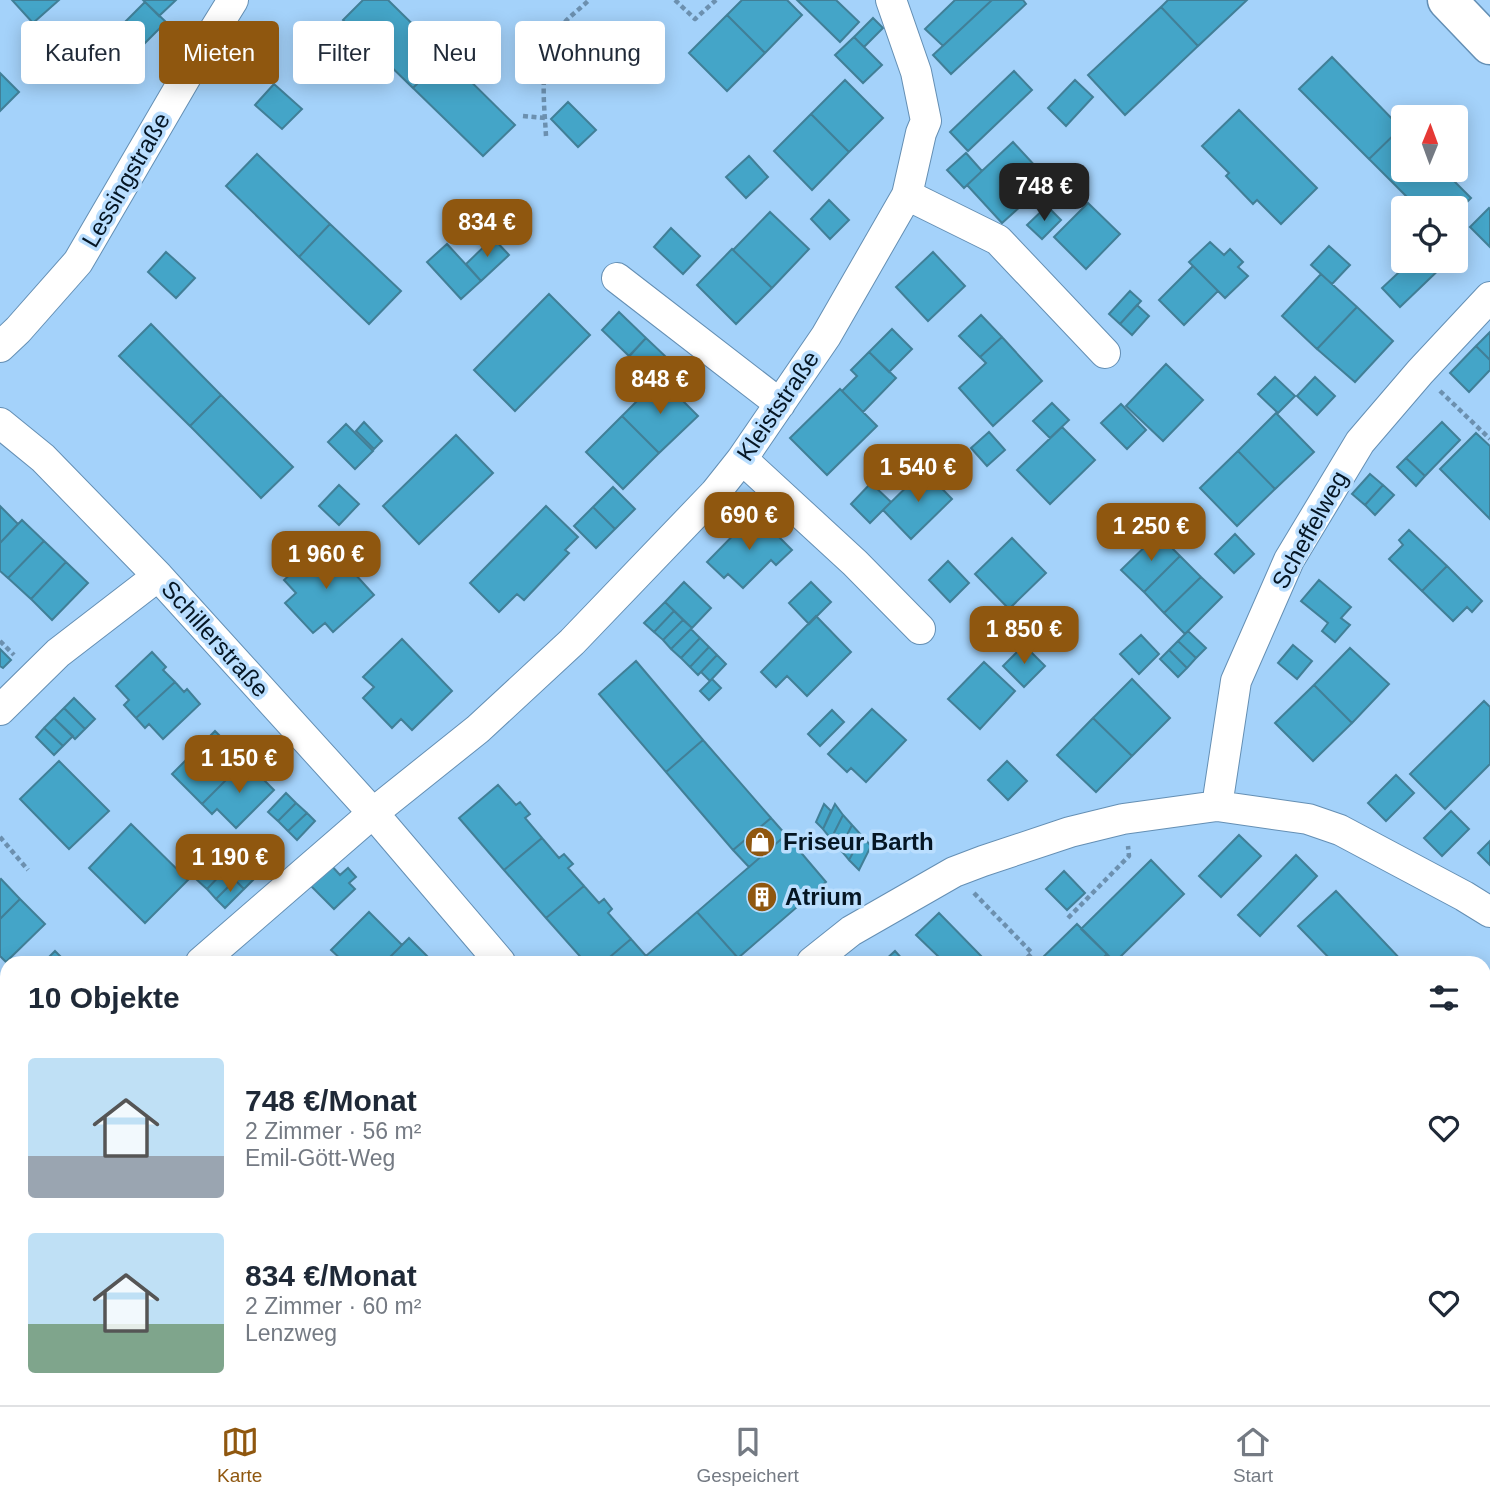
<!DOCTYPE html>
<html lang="de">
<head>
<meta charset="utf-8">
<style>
  body { margin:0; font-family:Arial,sans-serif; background:#f6f6f7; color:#1f2937; height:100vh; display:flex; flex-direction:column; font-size:26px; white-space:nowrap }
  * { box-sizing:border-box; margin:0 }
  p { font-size:23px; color:#747a83 }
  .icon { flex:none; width:38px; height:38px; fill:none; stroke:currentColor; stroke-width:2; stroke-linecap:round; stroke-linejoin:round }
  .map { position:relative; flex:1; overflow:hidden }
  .sheet { position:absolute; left:0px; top:956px; width:1491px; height:450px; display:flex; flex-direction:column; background:#fff; border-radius:21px 21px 0 0; box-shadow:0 4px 18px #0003 }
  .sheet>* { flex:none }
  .hud { position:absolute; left:21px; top:21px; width:700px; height:63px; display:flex; gap:14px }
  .needle { width:46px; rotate:1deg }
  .controls { position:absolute; left:1391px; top:105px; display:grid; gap:14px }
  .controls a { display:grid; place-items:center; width:77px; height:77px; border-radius:7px; background:#fff; box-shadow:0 4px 18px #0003; font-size:35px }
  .price { position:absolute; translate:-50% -60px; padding:0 16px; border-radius:14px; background:#8f570f; color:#fff; font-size:23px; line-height:46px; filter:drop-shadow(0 2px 4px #0008) }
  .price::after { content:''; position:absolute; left:50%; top:42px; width:21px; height:16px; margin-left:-10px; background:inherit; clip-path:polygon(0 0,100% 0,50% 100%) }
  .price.on { background:#222; color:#fff }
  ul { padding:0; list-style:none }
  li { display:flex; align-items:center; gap:21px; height:175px; padding:0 28px }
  li span { display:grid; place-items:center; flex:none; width:196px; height:140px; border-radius:7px; color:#555 }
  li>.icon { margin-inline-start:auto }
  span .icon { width:84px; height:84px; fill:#fffc; stroke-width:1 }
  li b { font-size:30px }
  h2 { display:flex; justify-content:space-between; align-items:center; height:84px; padding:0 28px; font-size:30px }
  .tag { padding:0 24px; border-radius:7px; background:#fff; box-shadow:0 4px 18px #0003; font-size:24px; line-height:63px }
  .tag.on { background:#8f570f; color:#fff }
  .tab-bar { display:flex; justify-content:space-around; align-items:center; height:98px; border-top:2px solid #e0e1e3; background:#fff; font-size:19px; color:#747a83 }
  .tab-bar a { display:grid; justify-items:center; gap:4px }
  .tab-bar .on { color:#8f570f }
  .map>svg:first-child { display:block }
</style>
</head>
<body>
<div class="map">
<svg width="1490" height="1405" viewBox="0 0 1490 1405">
  <rect width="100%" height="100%" fill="#a4d2fa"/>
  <path fill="#de97a6" d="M0,1156L7,1163V1329L0,1322Z
    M52,1398H224L230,1405H56Z"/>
  <path fill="#b695da" stroke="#816fa3" stroke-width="2" d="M0,1119L7,1126V1163L0,1156Z
    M224,1398H268L274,1405H230Z"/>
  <path fill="#44a5c8" stroke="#417f97" stroke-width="2" d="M12,0H59L33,23Z
    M143,0H176L159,16Z
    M363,0H388L445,56L413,88L343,20Z
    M742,0H787L802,15L765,53L727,15Z
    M797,0H836L859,22L840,42Z
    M955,0H992L943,46L925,29Z
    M992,0H1023L1026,4L951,74L933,55Z
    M1168,0H1247L1198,46L1161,7Z
    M145,2L166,22L127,61L106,41Z
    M1161,7L1198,46L1125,115L1088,75Z
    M727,15L765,53L727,91L689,53Z
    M873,18L883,28L864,47L854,37Z
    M854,37L882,65L863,83L835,55Z
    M445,56L515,125L483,156L413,88Z
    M1332,57L1401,128L1369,159L1299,89Z
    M1014,71L1032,90L968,151L950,132Z
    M0,73L19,92L0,111Z
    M845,80L883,118L849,152L811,114Z
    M1075,80L1093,97L1066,126L1048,108Z
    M274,84L302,109L282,129L255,105Z
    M568,102L596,130L578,147L551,119Z
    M1239,110L1317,188L1281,224L1257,200L1253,204L1226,176L1229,173L1202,146Z
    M811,114L849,152L812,190L774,151Z
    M1401,128L1404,130V170H1443L1471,198L1456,213V208H1418L1369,159Z
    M1013,142L1049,181L1002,223L967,185Z
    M966,153L982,171L964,188L947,170Z
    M257,154L330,224L299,257L226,186Z
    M749,156L768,177L746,198L726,177Z
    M829,200L849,220L830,239L811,219Z
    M1088,203L1120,234L1086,269L1054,237Z
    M1047,206L1061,220L1042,239L1027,225Z
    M1489,208L1490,209V247L1470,227Z
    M770,212L809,249L772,288L733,250Z
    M330,224L401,291L369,324L299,257Z
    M671,228L700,256L683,274L654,247Z
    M493,238L509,255L481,281L466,264Z
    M1210,242L1224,255L1230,249L1243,262L1238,267L1248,276L1225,298L1189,262Z
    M447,244L481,281L461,299L427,262Z
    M1329,246L1350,265L1332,284L1311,265Z
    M732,249L772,288L736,324L697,285Z
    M166,252L195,278L176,298L148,272Z
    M933,252L965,286L928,321L896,287Z
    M1411,261H1448L1400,307L1382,288Z
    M1193,266L1218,291L1184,325L1159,300Z
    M1321,274L1357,307L1317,349L1282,316Z
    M1130,291L1141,301L1120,324L1109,314Z
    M549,294L590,335L515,411L474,370Z
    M1137,305L1149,316L1132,335L1120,324Z
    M1357,307L1393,341L1355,382L1317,349Z
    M619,312L646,338L629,356L602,330Z
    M981,315L1002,337L980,357L959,336Z
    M151,324L221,395L190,426L119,356Z
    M892,329L912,349L889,372L869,352Z
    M1490,332V360L1476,346Z
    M1002,337L1042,381L993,426L959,388L986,363L980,357Z
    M646,338L665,356L644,379L625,361Z
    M1476,346L1490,360V370L1469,392L1450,373Z
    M869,352L896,378L863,412L842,391L857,376L851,370Z
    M1166,364L1203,400L1163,441L1126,406Z
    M1275,377L1295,396L1278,413L1258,394Z
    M1315,377L1335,396L1317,415L1297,396Z
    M660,378L698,416L659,453L622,416Z
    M840,389L877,426L827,475L790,438Z
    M221,395L293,467L261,498L190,426Z
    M1052,403L1069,420L1050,438L1033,421Z
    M1121,404L1146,430L1127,449L1101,423Z
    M1276,413L1314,452L1275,489L1238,451Z
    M622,416L659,453L623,489L586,452Z
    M364,422L382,441L374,449L356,431Z
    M1442,422L1460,440L1425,476L1406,458Z
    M346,424L373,451L355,469L328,442Z
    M1062,427L1095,460L1050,504L1017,470Z
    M989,432L1005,450L987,466L971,448Z
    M1476,433L1490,446V519L1440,469Z
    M456,435L493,473L419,544L383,506Z
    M1238,451L1275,489L1237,526L1200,488Z
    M1406,458L1425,476L1416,486L1397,467Z
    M924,470L952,499L911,539L883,510Z
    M1370,474L1383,485L1365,505L1352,494Z
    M871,483L891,502L870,523L851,504Z
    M339,485L359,504L339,525L319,506Z
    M1383,485L1394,495L1375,515L1365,505Z
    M613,487L635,509L615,529L593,507Z
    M0,506L18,524L0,543Z
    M546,506L578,537L565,550L569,553L524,600L517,594L499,612L470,583Z
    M593,507L615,529L596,548L574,526Z
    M755,513L792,550L776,565L771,560L743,588L728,574L724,578L707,562Z
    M22,520L44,541L8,578L0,571V543Z
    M1409,530L1447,566L1422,591L1389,559L1403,545L1399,540Z
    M1158,534L1180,556L1144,592L1121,570Z
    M1235,534L1254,554L1234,573L1215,554Z
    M1012,538L1046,573L1009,609L975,574Z
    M44,541L66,562L31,599L8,578Z
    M326,542L374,595L333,632L325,623L313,633L285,603L296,593L284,580Z
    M1180,556L1201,577L1164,613L1144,592Z
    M948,561L969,583L950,602L929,580Z
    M66,562L88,583L52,620L31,599Z
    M1447,566L1482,601L1472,612L1467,607L1453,621L1422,591Z
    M1201,577L1222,597L1185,634L1164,613Z
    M1319,580L1351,607L1341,618L1350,625L1335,642L1322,631L1328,623L1301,601Z
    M684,582L711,608L692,628L665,602Z
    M811,582L831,602L809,624L789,603Z
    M665,602L674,611L654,632L644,623Z
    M674,611L683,620L663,640L654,632Z
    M816,616L851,652L807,696L787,676L776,687L761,672Z
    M683,620L692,628L671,649L663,640Z
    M691,629L700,638L681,658L671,649Z
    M1188,631L1206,648L1196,658L1178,641Z
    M1141,635L1159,654L1139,674L1120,654Z
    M700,638L709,647L690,667L681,658Z
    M402,639L452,691L412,730L401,719L392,728L363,698L374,687L363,677Z
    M1178,641L1196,658L1187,668L1169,650Z
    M1024,645L1045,666L1024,687L1003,666Z
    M1293,645L1312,661L1297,679L1278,663Z
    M709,647L717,655L698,675L690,667Z
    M1350,648L1389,684L1352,723L1314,685Z
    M0,649L11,660L3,668L0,666Z
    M1169,650L1187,668L1178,677L1160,659Z
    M152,652L166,667L163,670L175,682L136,718L124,705L129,700L116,686Z
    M717,655L726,664L710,681L701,672Z
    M636,661L703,740L666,772L599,694Z
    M984,662L1015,691L980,729L948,699Z
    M712,679L721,688L709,700L700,691Z
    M1132,679L1170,718L1132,756L1093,718Z
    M175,682L184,692L187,689L200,704L163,739L149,724L145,728L136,718Z
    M1314,685L1352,723L1313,761L1275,723Z
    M74,698L95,719L85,729L64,708Z
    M1484,701L1490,707V764L1445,809L1410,774Z
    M64,708L85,729L75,739L54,718Z
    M872,709L906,740L866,782L851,768L847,772L828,754Z
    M832,710L844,722L820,746L808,734Z
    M54,718L73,736L63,746L44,728Z
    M1093,718L1132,756L1096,792L1057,755Z
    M44,728L63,746L54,755L36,737Z
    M215,731L245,761L202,804L172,774Z
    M703,740L771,818L733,850L666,772Z
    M59,761L109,811L69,849L20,799Z
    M245,761L274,790L236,828L217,809L212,814L202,804Z
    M1007,761L1027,781L1008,800L988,780Z
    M1396,775L1414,793L1386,821L1368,803Z
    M498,785L516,805L520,802L530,814L525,818L542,838L504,870L459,818Z
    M286,793L296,803L278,821L268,812Z
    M296,803L307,813L288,831L278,821Z
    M824,804L831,811L823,829L816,822Z
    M835,804L843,815L831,839L823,829Z
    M1451,811L1469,829L1442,856L1424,838Z
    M307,813L315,821L297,840L288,831Z
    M843,815L852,825L840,849L831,839Z
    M771,818L786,835L749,867L733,850Z
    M131,824L188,880L145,923L89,868Z
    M852,825L862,836L849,860L840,849Z
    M786,835L826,882L738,958L697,912Z
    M1239,835L1261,856L1221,897L1199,876Z
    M862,836L871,846L859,870L849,860Z
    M542,838L559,858L564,854L573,864L568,868L584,886L546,918L504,870Z
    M1490,841V865L1478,853Z
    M234,843L244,852L225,870L216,861Z
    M244,852L253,862L235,880L225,870Z
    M1296,855L1317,876L1260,936L1238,915Z
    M1151,860L1184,894L1115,962L1081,929Z
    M216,861L225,870L207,889L197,880Z
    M253,862L262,871L244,889L235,880Z
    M329,863L340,875L348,868L356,877L349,883L355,889L334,909L308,883Z
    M225,870L235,880L216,899L207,889Z
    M1064,871L1085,893L1067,910L1046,889Z
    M1,879L20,899L0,919V880Z
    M235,880L244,889L225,908L216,899Z
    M584,886L599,903L604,899L612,909L608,913L631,939L604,962H585L546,918Z
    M1336,891L1403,962H1333L1298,926Z
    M20,899L45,924L6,962L0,956V919Z
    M369,912L402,945L385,962H344L331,950Z
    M697,912L738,958L733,962H639Z
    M939,913L985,960L983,962H944L916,935Z
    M1077,924L1107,954L1099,962H1038Z
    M409,938L433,962H385Z
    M631,939L646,956L639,962H604Z
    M55,951L66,962H44Z
    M895,951L905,962H883Z
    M1490,1363V1404L1484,1398V1369Z
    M496,1398H541L532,1405H501Z
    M681,1398H698L689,1405H686Z
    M717,1398H751L756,1405H709Z
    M884,1398H907L900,1405H890Z
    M907,1398H909L916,1405H902Z
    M920,1398H944L937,1405H927Z
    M1119,1398H1195L1201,1405H1125Z
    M1250,1398H1274L1268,1405H1258Z
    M1311,1398H1336L1342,1405H1304Z"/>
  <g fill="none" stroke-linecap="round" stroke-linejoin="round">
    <g stroke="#648fb4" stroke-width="32">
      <path id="street" d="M907,195L998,240L1105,353
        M617,278L780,404
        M0,347L18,330L78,262L194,63L233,0
        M0,423L43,458L158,576L373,813L500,962
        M742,459L855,563L920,629
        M0,710L58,653L158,576
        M1217,806L1236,681L1289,560L1360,442L1420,372L1490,297
        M201,962L373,813L478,729L572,642L715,493L742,459L826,336L907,195L921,133L926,121L916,72L891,0
        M812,962L851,931L954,872L983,861L1070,832L1123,819L1217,806L1308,819L1340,830L1464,896L1490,912
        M1484,1185L1490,1171
        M813,1398L817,1405
        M1383,1405L1386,1398"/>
    </g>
    <g stroke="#648fb4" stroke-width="41">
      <path id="secondary" d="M1447,0L1490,45"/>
    </g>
    <path stroke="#6c90af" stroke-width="4.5" stroke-dasharray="5 3.5" stroke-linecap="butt" d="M675,0L695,19L716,0
      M523,116L545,118
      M546,136C544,98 537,55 564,23C571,15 581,8 589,0
      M1440,391L1490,439
      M0,641L14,655
      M0,837L28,870
      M974,893L1032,953L1023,962
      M1068,918L1129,856L1128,846
      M0,1081L7,1088
      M0,1165L7,1159
      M0,1248L7,1255
      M113,1398L116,1405
      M337,1398L343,1405
      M980,1398L987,1405"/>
    <use href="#street" stroke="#fff" stroke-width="30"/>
    <use href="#secondary" stroke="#fff" stroke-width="38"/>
  </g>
  <defs>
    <g id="shop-disc" transform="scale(1.575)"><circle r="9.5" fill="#8f570f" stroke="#badefe"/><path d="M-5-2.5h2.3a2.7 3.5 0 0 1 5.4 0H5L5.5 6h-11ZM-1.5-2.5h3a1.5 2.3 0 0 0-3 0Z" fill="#fff"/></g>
    <g id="building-disc" transform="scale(1.575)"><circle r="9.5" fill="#8f570f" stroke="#badefe"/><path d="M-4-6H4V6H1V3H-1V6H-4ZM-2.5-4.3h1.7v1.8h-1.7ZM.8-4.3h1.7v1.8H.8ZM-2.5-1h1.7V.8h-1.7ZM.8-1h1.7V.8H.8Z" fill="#fff"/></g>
  </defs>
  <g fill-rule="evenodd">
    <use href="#shop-disc" x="760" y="842"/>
    <use href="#building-disc" x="762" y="897"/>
  </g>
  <g text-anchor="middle" stroke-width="7" stroke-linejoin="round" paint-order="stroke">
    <g font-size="24" fill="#051624" stroke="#badefe">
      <text transform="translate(126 180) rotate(-60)" y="8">Lessingstraße</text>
      <text transform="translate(778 406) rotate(-56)" y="8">Kleiststraße</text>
      <text transform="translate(1310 530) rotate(-61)" y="8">Scheffelweg</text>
      <text transform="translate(215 639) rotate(48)" y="8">Schillerstraße</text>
    </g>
    <g font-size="24" font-weight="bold" fill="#051624" stroke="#badefe" text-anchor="start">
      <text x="783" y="850">Friseur Barth</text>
      <text x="785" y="905">Atrium</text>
    </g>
  </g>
</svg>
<div class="controls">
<a><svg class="needle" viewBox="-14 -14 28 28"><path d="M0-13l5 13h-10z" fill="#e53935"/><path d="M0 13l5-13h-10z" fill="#747a83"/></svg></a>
<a><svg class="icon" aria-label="locate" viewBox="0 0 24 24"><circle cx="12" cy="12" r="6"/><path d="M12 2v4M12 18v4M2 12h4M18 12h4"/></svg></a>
</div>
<b class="price on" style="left:1044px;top:223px">748 €</b>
<b class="price" style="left:487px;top:259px">834 €</b>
<b class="price" style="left:660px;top:416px">848 €</b>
<b class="price" style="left:918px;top:504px">1 540 €</b>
<b class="price" style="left:749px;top:552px">690 €</b>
<b class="price" style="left:1151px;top:563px">1 250 €</b>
<b class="price" style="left:326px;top:591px">1 960 €</b>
<b class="price" style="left:1024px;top:666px">1 850 €</b>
<b class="price" style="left:239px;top:795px">1 150 €</b>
<b class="price" style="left:230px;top:894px">1 190 €</b>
<div class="hud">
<a class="tag">Kaufen</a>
<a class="tag on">Mieten</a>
<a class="tag">Filter</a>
<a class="tag">Neu</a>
<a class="tag">Wohnung</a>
</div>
<section class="sheet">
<h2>10 Objekte<svg class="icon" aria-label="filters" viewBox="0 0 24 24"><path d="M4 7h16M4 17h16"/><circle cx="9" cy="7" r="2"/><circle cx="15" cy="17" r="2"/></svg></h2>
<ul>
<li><span style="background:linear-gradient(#bfe0f5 70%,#9aa5b1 0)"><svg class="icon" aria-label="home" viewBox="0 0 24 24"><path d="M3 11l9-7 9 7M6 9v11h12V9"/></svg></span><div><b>748 €/Monat</b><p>2 Zimmer · 56 m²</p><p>Emil-Gött-Weg</p></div><svg class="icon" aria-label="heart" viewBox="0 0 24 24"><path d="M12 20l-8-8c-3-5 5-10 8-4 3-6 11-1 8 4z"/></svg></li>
<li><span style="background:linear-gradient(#bfe0f5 65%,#7fa58c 0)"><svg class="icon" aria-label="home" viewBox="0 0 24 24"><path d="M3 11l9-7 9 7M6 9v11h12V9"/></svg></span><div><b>834 €/Monat</b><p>2 Zimmer · 60 m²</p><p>Lenzweg</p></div><svg class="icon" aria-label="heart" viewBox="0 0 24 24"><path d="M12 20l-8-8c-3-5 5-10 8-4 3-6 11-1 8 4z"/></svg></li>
</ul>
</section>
</div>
<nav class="tab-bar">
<a class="on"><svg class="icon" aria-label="map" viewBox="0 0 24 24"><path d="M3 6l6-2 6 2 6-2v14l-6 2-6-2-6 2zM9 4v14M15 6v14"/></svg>Karte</a>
<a><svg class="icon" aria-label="saved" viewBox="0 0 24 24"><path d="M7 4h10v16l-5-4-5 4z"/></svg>Gespeichert</a>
<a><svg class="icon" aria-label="home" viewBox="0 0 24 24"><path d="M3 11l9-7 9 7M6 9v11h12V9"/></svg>Start</a>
</nav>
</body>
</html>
